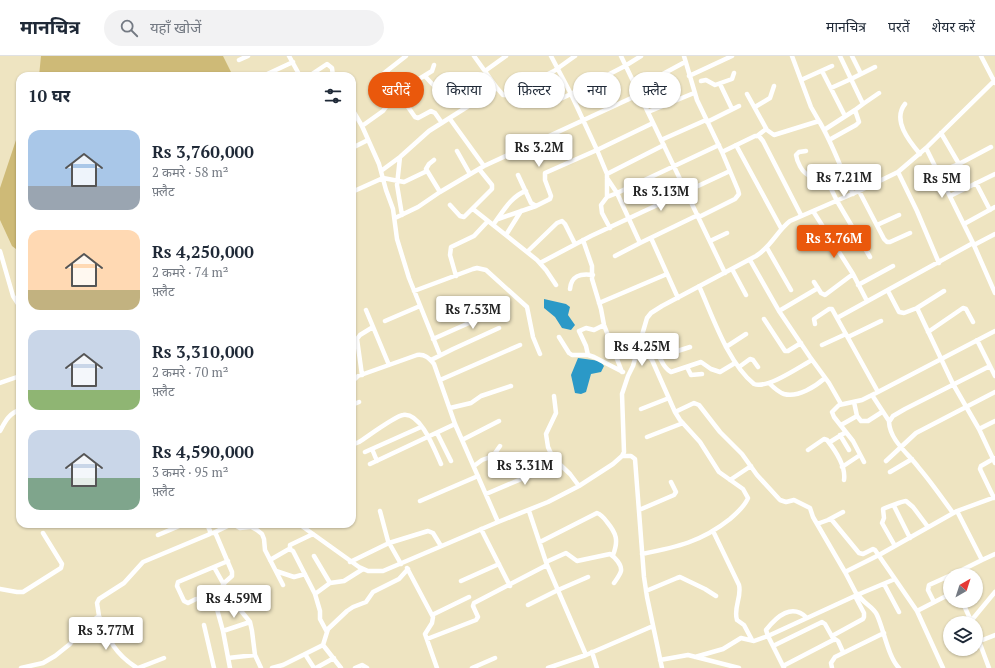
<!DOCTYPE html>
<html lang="hi">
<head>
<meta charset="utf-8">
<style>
  body { margin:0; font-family:"PT Serif","Noto Sans Devanagari",serif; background:#f2f2f3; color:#1f2937; height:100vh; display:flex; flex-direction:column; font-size:15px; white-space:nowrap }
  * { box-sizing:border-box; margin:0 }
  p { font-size:13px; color:#747a83 }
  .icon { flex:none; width:22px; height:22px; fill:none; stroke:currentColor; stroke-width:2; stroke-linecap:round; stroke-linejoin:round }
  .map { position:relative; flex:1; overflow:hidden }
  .panel { position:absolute; left:16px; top:16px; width:340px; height:456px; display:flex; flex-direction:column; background:#fff; border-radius:12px; box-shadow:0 1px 3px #0004 }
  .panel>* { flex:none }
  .guide { position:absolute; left:368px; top:16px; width:380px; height:36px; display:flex; gap:8px }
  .needle { width:26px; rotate:39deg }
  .controls { position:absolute; left:943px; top:512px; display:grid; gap:8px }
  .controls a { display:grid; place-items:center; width:40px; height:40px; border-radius:50%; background:#fff; box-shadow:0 1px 3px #0004; font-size:20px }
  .price { position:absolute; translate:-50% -34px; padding:0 9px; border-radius:4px; background:#fff; color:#222; font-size:13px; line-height:26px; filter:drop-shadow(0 1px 2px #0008) }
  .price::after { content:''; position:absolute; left:50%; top:24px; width:12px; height:9px; margin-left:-6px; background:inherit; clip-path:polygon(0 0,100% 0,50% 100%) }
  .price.current { background:#ea580c; color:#fff }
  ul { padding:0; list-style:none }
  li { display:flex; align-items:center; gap:12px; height:100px; padding:0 12px }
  li span { display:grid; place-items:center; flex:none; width:112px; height:80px; border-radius:12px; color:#555 }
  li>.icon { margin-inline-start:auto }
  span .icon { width:48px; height:48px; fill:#fffc; stroke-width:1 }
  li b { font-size:17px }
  h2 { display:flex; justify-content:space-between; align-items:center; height:48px; padding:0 12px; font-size:17px }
  .tag { padding:0 14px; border-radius:18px; background:#fff; box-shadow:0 1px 3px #0004; font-size:14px; line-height:36px }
  .tag.current { background:#ea580c; color:#fff }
  header { display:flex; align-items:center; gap:24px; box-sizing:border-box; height:56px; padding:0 20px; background:#fff; border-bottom:1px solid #e0e1e3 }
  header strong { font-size:19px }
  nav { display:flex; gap:22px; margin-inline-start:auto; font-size:14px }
  .search { width:280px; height:36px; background:#f2f2f3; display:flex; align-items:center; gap:10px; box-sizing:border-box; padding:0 14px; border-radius:22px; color:#747a83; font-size:15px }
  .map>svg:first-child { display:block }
</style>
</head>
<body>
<header>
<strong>मानचित्र</strong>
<div class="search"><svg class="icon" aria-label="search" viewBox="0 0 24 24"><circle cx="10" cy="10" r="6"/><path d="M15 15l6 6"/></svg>यहाँ खोजें</div>
<nav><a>मानचित्र</a><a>परतें</a><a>शेयर करें</a></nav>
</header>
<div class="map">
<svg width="995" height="612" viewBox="0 0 995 612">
  <rect width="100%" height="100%" fill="#eee4c1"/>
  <path fill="#ceba77" d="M41,0H223L233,20H39Z
    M19,75H20V196L12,190L0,164V132Z"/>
  <path fill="#2b99c7" d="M544,243L566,248L570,251L568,259L575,269L571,274L562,272L555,261L544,252Z
    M578,302L600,305L604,310L601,316L591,318L586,336L581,338L575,337L571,319Z"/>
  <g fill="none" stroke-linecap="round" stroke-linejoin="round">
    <path stroke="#fff" stroke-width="4.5" d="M289,0L300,20
      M474,0L497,32
      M551,0L571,38L558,44L553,42
      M621,0L725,217
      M641,0L625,10L571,38L597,94L653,67
      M684,0L697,44L722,96L738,134L739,138L735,143L699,161
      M792,0L811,51L819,65
      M981,0L995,27
      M239,4L248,0
      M387,15L399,38L415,61L418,62L431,55L435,57L442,67
      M485,15L506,0
      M822,15L845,60
      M861,18L875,11
      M263,20L293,6
      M309,20L327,8L332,12L333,20
      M425,20C433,29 436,35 448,29
      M689,20L732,0
      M379,21L406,0
      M801,24L832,10
      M701,25L706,24L715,29L732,23L734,17
      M720,28L732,53
      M637,32L685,6
      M831,32L851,23L840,0
      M398,36L432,15L434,9
      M747,38L767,74L774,79L819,65C833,88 841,114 853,138
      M863,48L879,37
      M905,48C892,64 909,85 920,98
      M755,51L770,42L774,30
      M352,53L362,70L379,108L386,134L393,153L397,183L409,222L440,299
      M648,56L694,37
      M450,63L484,110
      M707,66L739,50
      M362,70L383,55L391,44L399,38
      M824,74L855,54
      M757,80L766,73
      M661,84L706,64
      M829,84L856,69L859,66L855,54L863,48L851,23L861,18L852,0
      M736,89L781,172
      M352,92L368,84
      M926,92L973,187
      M457,95L470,118
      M806,95L799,96L796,99C797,106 802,116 808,119L818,115L823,116L837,145L870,201
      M722,96L755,80H759L763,85L801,159
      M434,104L429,108L426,113L440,136
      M959,108L991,91
      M381,115L400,101
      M898,116L917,155L939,207
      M938,116L959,108L941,77
      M607,118L664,89
      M518,119L531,147L536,150L550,143L551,140L545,124V117L597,94L607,118V141
      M607,122L617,137L607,141L601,149L602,157L610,172
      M976,127L990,154
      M859,135L884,183L887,186H890L910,177
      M352,136L383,122L404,126L427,115
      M950,140L995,118
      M450,149L460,160L464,161L492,133V129L479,113
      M473,153L537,204L546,214L556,229
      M813,155L853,218L867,245
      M402,159L397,129L400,101L429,75L497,32L503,39H507L554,15L575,0
      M698,159L640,187L617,137L719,89
      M395,162L418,151L440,136L484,110L640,38
      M498,163L536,150
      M964,168L995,151
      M493,169C502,157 511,140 526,135
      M877,169L899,159
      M506,179L521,155
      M651,182L678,242
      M583,184L592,210V223L601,253L604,269L622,316
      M710,185L727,177
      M974,189L995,178
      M767,192L791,234
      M0,195L13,240L20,251
      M527,196L557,167L562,165L565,168L575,188
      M615,200L640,187
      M750,204L779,255L810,301L829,327L841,348
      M540,207L591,180L730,115
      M732,213L746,239
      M456,220L450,199L451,191L474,180L488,165
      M814,226L821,237L825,239L853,218
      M858,229L893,210
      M699,230C713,261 728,307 754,328C768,333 799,311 812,304
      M570,233C571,220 580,217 593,219
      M414,235L473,213L477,212L486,214L527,251L533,281L540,298
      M888,235L899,256L904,257L917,252L953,328L979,373L995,407
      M599,247L667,218
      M917,252L944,235
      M366,254L389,309
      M779,255L818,232
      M837,262L973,187L995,237
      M764,263L785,295H788L801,287
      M385,265L420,250
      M815,268L814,263L829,253H832L878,336L995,275
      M928,276L963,252L966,253L973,266
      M559,281L569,297L572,299H588L594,301L623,316
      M848,281L881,265
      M433,283L505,251
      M977,284L995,320
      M822,289L846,278
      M726,291L746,278
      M638,295L648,300L652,304L675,356L680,364L700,386L719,416L743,433L748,442C745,450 737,457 730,463C701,486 677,491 642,498
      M644,298C666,295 657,308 671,316L701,306L711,313L720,316L735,307
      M588,299L586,290L579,275L586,272L594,274L604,269
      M659,301L690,291
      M431,304L453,293L499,272
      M687,311L691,319L702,318
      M739,311L750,303L753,304L758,311
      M362,319L357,283L360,279L373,271
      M440,324L520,289
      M0,327L20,320
      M769,327C773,331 778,336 784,338C798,342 816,330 825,322
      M352,329L354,324L358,320L417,299C425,298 429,302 434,308L455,368L498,466
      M872,339L889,365
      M554,340L556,357L546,378L548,391L553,402L570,418L579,430
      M854,346L857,360L861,365H868L882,356
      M352,349L359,346
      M450,352L471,347L481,340L511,330
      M641,353L669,342
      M675,356L694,347L699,349L720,376L742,398L757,419L780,444L786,446L794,444L810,452L813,461L845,516
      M841,369L857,360
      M979,373L995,365
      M0,375C5,366 9,357 20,354
      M437,377L451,405
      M840,379L849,394
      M647,381L683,367
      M462,384L499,365
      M830,386L846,376
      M352,389L359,386C367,381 395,360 403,359C421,356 435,395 441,408
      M372,393L377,405
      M808,394L824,383L827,384C835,394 846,411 844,424
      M365,396L421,371
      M622,400H631L635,403L644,521L647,541L662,612
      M886,405L916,377L995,336
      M864,406L853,385L834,361L832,356L839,349L862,344L878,336
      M370,408L455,368
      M474,410L482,404L493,400L500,390
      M842,411L860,399
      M890,416L912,403
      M730,424L751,410
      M486,438L519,424L554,403
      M994,442L980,413L981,410L995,402
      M420,445L478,420
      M894,450L910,482
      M639,454L674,439L676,436L671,426
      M380,455L388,485L401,508
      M529,455L547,509L586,599
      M953,457C942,442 931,426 919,412C909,398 890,385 889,366L893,360L905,353L990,310
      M831,463L859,497L863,498L873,493L875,494L895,523
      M233,468L240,472L250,471
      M246,468L257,474L262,478L264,483L265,494L283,529
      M299,468L359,511L368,515H383L498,466L548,446L579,430L613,408L622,400L624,396L622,338L628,320L633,310L647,262L651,257L662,250L756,200C771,191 777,175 790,165L859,135L898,116L926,92L995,24
      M817,468L828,464L843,456
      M481,473L510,530
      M713,475L739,529C742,541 733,552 737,564L744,569L752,584
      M215,476L232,516V520L223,528
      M213,477L232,468
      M158,479L184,468
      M540,486L597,457C602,459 604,462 607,466C616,477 619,484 613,499
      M895,490L882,467L884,462L883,453C885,452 903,445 906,445L913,451L928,471
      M290,493V489L313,478
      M314,500L330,527
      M270,504L289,493L293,495L315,538L320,555V563L327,576
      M982,504L995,498
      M350,506L389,487L428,475L433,477L441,490
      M546,506L566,497L577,505L610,498C615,501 622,509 621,515C620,519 616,524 614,527
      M214,511L233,545L250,566L252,575L255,599L261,612
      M407,512L433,561L432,567L425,578L437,612
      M276,515L294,521L305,518
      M952,519L982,504L957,455L995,441
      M461,525L499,508
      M884,528L899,556
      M0,533L17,536H23L61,512L62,508L43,477
      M646,535L677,522L680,521L705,533L716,540
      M227,536L216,543L215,546L223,575L230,612
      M315,538L330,527L344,525L363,513
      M858,538C862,547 873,550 877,559C884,574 888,601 899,612
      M857,539L845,516L879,499L957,455
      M196,543L188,547L184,545L177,530L178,526L228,505
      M962,545L972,567
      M934,546L928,534L929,529L949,520
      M528,549L558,534L588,521
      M917,555L950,538
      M432,559L469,541
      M99,560C109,584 114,597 137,612
      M971,565L995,536
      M204,569L214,612
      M223,575L250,566
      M976,577L989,612
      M832,580L863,563L864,561V557L855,540
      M427,583L476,564L478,561L473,550L474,547L547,509
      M980,585L995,579
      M323,589L341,612
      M773,590L822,566L825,568L834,584
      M592,596L597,612
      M305,598L314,612
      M695,601L723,593L741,582L754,585L768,580L766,574C777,560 792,547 807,562
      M228,602L255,599
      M660,604L688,599L739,612
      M783,610L835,583L838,585L843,596
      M21,612L43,607L55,600L70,588L83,571L99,560L97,547L99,543L124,527L143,506L210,478V475L207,468
      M138,612L164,602
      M272,612L283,609L323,589L328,573L347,555L353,551L366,546L373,536L399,523L408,513
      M316,612L334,602
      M355,612L362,609L367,612
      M472,612L495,602
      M548,612L586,599L653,570
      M784,612L768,580L857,539L895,523L917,555L943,612
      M832,612L831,607L835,601L884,577"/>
  </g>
</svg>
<div class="controls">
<a><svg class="needle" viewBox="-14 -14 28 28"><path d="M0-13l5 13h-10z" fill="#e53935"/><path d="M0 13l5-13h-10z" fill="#747a83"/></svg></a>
<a><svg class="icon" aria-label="layers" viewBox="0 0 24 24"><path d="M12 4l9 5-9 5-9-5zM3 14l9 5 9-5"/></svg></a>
</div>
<b class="price" style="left:539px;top:112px">Rs 3.2M</b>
<b class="price" style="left:844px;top:142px">Rs 7.21M</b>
<b class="price" style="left:942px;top:143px">Rs 5M</b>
<b class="price" style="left:661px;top:156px">Rs 3.13M</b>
<b class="price current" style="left:834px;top:203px">Rs 3.76M</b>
<b class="price" style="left:473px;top:274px">Rs 7.53M</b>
<b class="price" style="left:642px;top:311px">Rs 4.25M</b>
<b class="price" style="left:525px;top:430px">Rs 3.31M</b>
<b class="price" style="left:234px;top:563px">Rs 4.59M</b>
<b class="price" style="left:106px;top:595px">Rs 3.77M</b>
<div class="guide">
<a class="tag current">खरीदें</a>
<a class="tag">किराया</a>
<a class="tag">फ़िल्टर</a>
<a class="tag">नया</a>
<a class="tag">फ़्लैट</a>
</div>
<section class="panel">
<h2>10 घर<svg class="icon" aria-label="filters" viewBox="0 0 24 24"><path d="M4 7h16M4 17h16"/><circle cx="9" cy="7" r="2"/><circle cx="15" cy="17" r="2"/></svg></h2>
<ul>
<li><span style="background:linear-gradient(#a9c7e8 70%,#9aa5b1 0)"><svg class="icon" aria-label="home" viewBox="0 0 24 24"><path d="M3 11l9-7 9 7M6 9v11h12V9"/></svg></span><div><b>Rs 3,760,000</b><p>2 कमरे · 58 m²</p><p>फ़्लैट</p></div></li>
<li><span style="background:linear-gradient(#ffd9b3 75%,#c2b280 0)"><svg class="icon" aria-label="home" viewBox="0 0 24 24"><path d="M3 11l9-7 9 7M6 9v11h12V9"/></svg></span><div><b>Rs 4,250,000</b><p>2 कमरे · 74 m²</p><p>फ़्लैट</p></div></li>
<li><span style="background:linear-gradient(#c9d6e8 75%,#8fb573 0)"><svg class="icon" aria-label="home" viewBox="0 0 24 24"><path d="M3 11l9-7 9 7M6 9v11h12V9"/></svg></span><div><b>Rs 3,310,000</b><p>2 कमरे · 70 m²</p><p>फ़्लैट</p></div></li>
<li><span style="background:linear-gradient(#c9d6e8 60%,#7fa58c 0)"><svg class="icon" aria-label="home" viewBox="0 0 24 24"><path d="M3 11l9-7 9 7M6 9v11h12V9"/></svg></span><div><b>Rs 4,590,000</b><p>3 कमरे · 95 m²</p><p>फ़्लैट</p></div></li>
</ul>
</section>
</div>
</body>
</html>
